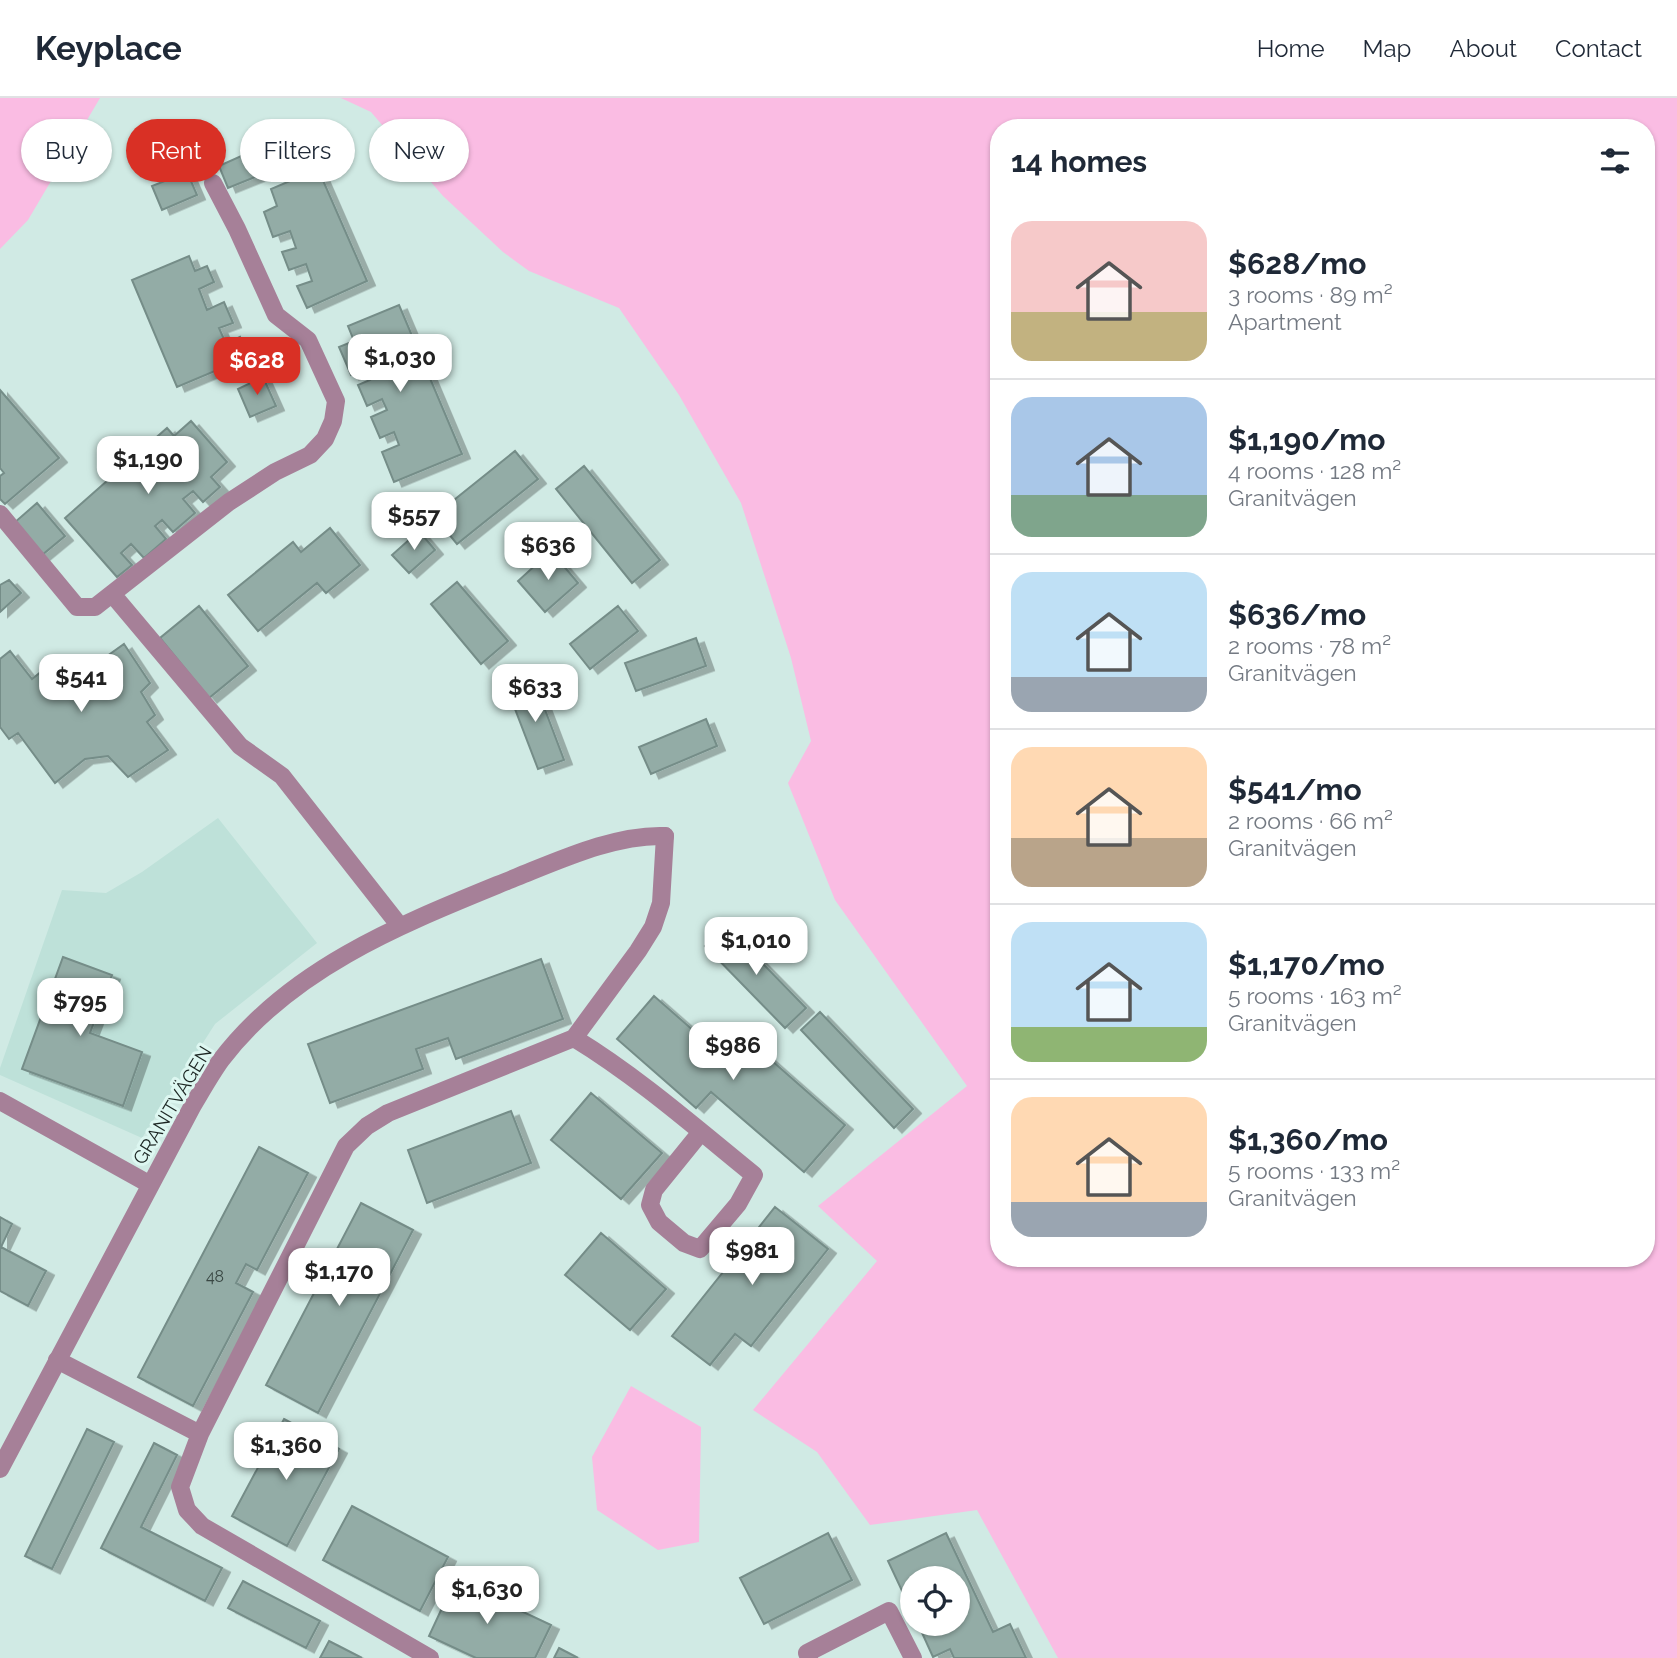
<!DOCTYPE html>
<html lang="en">
<head>
<meta charset="utf-8">
<style>
  body { margin:0; font-family:Raleway,sans-serif; background:#f2f2f3; color:#1f2937; height:100vh; display:flex; flex-direction:column; font-size:26px; white-space:nowrap }
  * { box-sizing:border-box; margin:0 }
  p { font-size:23px; color:#747a83 }
  .icon { flex:none; width:38px; height:38px; fill:none; stroke:currentColor; stroke-width:2; stroke-linecap:round; stroke-linejoin:round }
  .map { position:relative; flex:1; overflow:hidden }
  .drawer { position:absolute; left:990px; top:21px; width:665px; height:1148px; display:flex; flex-direction:column; background:#fff; border-radius:28px; box-shadow:0 2px 5px #0004 }
  .drawer>* { flex:none }
  .guide { position:absolute; left:21px; top:21px; width:665px; height:63px; display:flex; gap:14px }
  .controls { position:absolute; left:900px; top:1468px; display:grid; gap:14px }
  .controls a { display:grid; place-items:center; width:70px; height:70px; border-radius:50%; background:#fff; box-shadow:0 2px 5px #0004; font-size:35px }
  .price { position:absolute; translate:-50% -60px; padding:0 16px; border-radius:14px; background:#fff; color:#222; font-size:23px; line-height:46px; filter:drop-shadow(0 2px 4px #0008) }
  .price::after { content:''; position:absolute; left:50%; top:42px; width:21px; height:16px; margin-left:-10px; background:inherit; clip-path:polygon(0 0,100% 0,50% 100%) }
  .price.selected { background:#d93025; color:#fff }
  ul { padding:0; list-style:none }
  li { display:flex; align-items:center; gap:21px; height:175px; padding:0 21px }
  li+li { border-top:2px solid #e0e1e3 }
  li span { display:grid; place-items:center; flex:none; width:196px; height:140px; border-radius:21px; color:#555 }
  li>.icon { margin-inline-start:auto }
  span .icon { width:84px; height:84px; fill:#fffc; stroke-width:1 }
  li b { font-size:30px }
  h2 { display:flex; justify-content:space-between; align-items:center; height:84px; padding:0 21px; font-size:30px }
  .tag { padding:0 24px; border-radius:32px; background:#fff; box-shadow:0 2px 5px #0004; font-size:24px; line-height:63px }
  .tag.selected { background:#d93025; color:#fff }
  header { display:flex; align-items:center; gap:42px; box-sizing:border-box; height:98px; padding:0 35px; background:#fff; border-bottom:2px solid #e0e1e3 }
  header strong { font-size:33px }
  nav { display:flex; gap:38px; margin-inline-start:auto; font-size:24px }
  .map>svg:first-child { display:block }
</style>
</head>
<body>
<header>
<strong>Keyplace</strong>
<nav><a>Home</a><a>Map</a><a>About</a><a>Contact</a></nav>
</header>
<div class="map">
<svg width="1677" height="1560" viewBox="0 0 1677 1560">
  <defs>
    <filter id="shadow"><feDropShadow dx="8" dy="4.5" stdDeviation="0" flood-color="#0004"/></filter>
  </defs>
  <rect width="100%" height="100%" fill="#d0eae4"/>
  <path fill="#bee1d9" d="M218,720L317,845L215,926L142,1040L0,977V970L62,792L106,795L142,774Z"/>
  <path fill="#fabce3" fill-rule="evenodd" d="M0,0H100L28,122L0,151Z
    M341,0H1677V1560H1058L977,1412L870,1427L817,1354L753,1312L877,1163L818,1108L967,988L835,802L788,685L811,643L791,560L741,405L679,297L619,210L529,173L503,154L443,98L371,14ZM999,30H1647V1160H999Z
    M631,1288L701,1329L699,1444L658,1452L597,1412L592,1359Z"/>
  <path fill="#93aca6" stroke="#758d88" stroke-width="2" filter="url(#shadow)" d="M250,54L260,77L228,90L219,68Z
    M318,71L367,183L307,210L297,188L312,183L306,166L289,172L282,154L296,150L290,133L273,139L264,114L277,108L271,91Z
    M187,74L197,97L162,112L152,88Z
    M189,158L195,173L207,168L214,184L199,191L207,212L224,204L233,225L219,230L226,246L240,239L246,254L232,260L234,265L177,289L132,182Z
    M399,207L462,356L394,384L382,354L399,347L394,334L380,340L371,319L387,312L382,301L367,308L358,287L370,282L365,270L351,277L339,249L354,243L348,228Z
    M263,279L276,308L250,319L238,291Z
    M0,292L59,360L5,406L0,401V378L4,375L0,370Z
    M191,323L227,364L211,379L220,389L203,404L193,393L183,401L195,415L173,434L162,422L155,428L166,441L144,460L131,446L121,455L132,467L117,479L65,420L167,330L174,338Z
    M515,353L538,381L457,446L434,418Z
    M584,368L660,462L632,485L556,391Z
    M37,405L65,438L42,457L14,425Z
    M330,430L360,467L326,495L317,485L258,533L228,497L293,444L301,454Z
    M419,433L435,452L409,475L392,457Z
    M551,453L578,485L545,514L518,483Z
    M9,482L21,495L0,514V487Z
    M457,484L508,543L481,566L431,506Z
    M199,508L248,568L209,600L160,540Z
    M618,508L638,533L590,571L570,546Z
    M696,540L706,568L636,593L625,565Z
    M124,546L150,585L141,594L155,617L147,624L168,652L128,679L108,658L85,661L55,685L18,635L9,641L0,629V561L10,553L32,581L52,565L82,576Z
    M533,580L564,662L538,671L507,590Z
    M706,621L717,648L651,676L639,649Z
    M726,828L806,910L785,930L705,848Z
    M63,859L112,877L90,935L142,954L123,1008L22,971Z
    M541,861L563,921L456,961L448,940L416,951L423,971L330,1005L308,946Z
    M654,898L719,955L738,933L845,1027L804,1074L711,994L696,1010L617,941Z
    M820,914L913,1011L894,1030L801,932Z
    M591,995L662,1055L621,1101L551,1042Z
    M511,1013L531,1065L427,1105L408,1052Z
    M259,1049L308,1075L257,1172L246,1166L236,1185L253,1194L193,1308L138,1279Z
    M361,1105L413,1132L318,1315L266,1287Z
    M775,1109L828,1151L751,1248L735,1236L710,1267L672,1238Z
    M0,1119L12,1126L1,1149L46,1173L28,1208L0,1193Z
    M601,1135L666,1191L630,1232L565,1177Z
    M284,1321L339,1351L287,1448L232,1418Z
    M87,1331L114,1344L52,1471L25,1458Z
    M154,1345L177,1357L141,1429L222,1470L205,1503L101,1450Z
    M352,1408L448,1459L420,1513L323,1462Z
    M828,1435L852,1482L764,1526L740,1480Z
    M946,1435L993,1534L1010,1526L1026,1560H954L950,1551L933,1559L918,1526H957V1480H912V1514L888,1463Z
    M455,1482L551,1527L535,1560H476L429,1538Z
    M243,1483L320,1523L306,1550L228,1510Z
    M329,1543L362,1560H320Z
    M559,1550L578,1560H554Z"/>
  <g fill="none" stroke-linecap="round" stroke-linejoin="round">
    <path stroke="#a68098" stroke-width="18" d="M574,940C638,979 696,1030 754,1077L738,1106L700,1151L684,1145L659,1124L650,1107L654,1092L701,1034
      M57,1262L200,1336
      M430,1560L202,1428L187,1412L180,1389L200,1336L346,1048L367,1028L388,1015L574,940L638,853L653,829L661,805L665,738
      M809,1560L807,1555L889,1513L913,1560"/>
    <path stroke="#a68098" stroke-width="18" d="M0,416L77,509H95L229,404L275,374L310,357L325,341L333,323L336,303L308,242L276,217L237,131L213,85
      M113,497L240,648L282,678L399,827
      M0,1003L149,1086
      M0,1371L193,1007C202,992 211,976 221,962C294,866 410,823 517,779C562,761 617,736 665,738"/>
  </g>
  <g text-anchor="middle" stroke-width="6" stroke-linejoin="round" paint-order="stroke">
    <g font-size="16" fill="#394743">
      <text x="215" y="1184">48</text>
    </g>
    <g font-size="19" fill="#1b2522" stroke="#ddf7f1">
      <text transform="translate(172 1007) rotate(-59)" y="7">GRANITVÄGEN</text>
    </g>
  </g>
</svg>
<div class="controls">
<a><svg class="icon" aria-label="locate" viewBox="0 0 24 24"><circle cx="12" cy="12" r="6"/><path d="M12 2v4M12 18v4M2 12h4M18 12h4"/></svg></a>
</div>
<b class="price" style="left:400px;top:296px">$1,030</b>
<b class="price selected" style="left:257px;top:299px">$628</b>
<b class="price" style="left:148px;top:398px">$1,190</b>
<b class="price" style="left:414px;top:454px">$557</b>
<b class="price" style="left:548px;top:484px">$636</b>
<b class="price" style="left:81px;top:616px">$541</b>
<b class="price" style="left:535px;top:626px">$633</b>
<b class="price" style="left:756px;top:879px">$1,010</b>
<b class="price" style="left:80px;top:940px">$795</b>
<b class="price" style="left:733px;top:984px">$986</b>
<b class="price" style="left:752px;top:1189px">$981</b>
<b class="price" style="left:339px;top:1210px">$1,170</b>
<b class="price" style="left:286px;top:1384px">$1,360</b>
<b class="price" style="left:487px;top:1528px">$1,630</b>
<div class="guide">
<a class="tag">Buy</a>
<a class="tag selected">Rent</a>
<a class="tag">Filters</a>
<a class="tag">New</a>
</div>
<section class="drawer">
<h2>14 homes<svg class="icon" aria-label="filters" viewBox="0 0 24 24"><path d="M4 7h16M4 17h16"/><circle cx="9" cy="7" r="2"/><circle cx="15" cy="17" r="2"/></svg></h2>
<ul>
<li><span style="background:linear-gradient(#f6c9c9 65%,#c2b280 0)"><svg class="icon" aria-label="home" viewBox="0 0 24 24"><path d="M3 11l9-7 9 7M6 9v11h12V9"/></svg></span><div><b>$628/mo</b><p>3 rooms · 89 m²</p><p>Apartment</p></div></li>
<li><span style="background:linear-gradient(#a9c7e8 70%,#7fa58c 0)"><svg class="icon" aria-label="home" viewBox="0 0 24 24"><path d="M3 11l9-7 9 7M6 9v11h12V9"/></svg></span><div><b>$1,190/mo</b><p>4 rooms · 128 m²</p><p>Granitvägen</p></div></li>
<li><span style="background:linear-gradient(#bfe0f5 75%,#9aa5b1 0)"><svg class="icon" aria-label="home" viewBox="0 0 24 24"><path d="M3 11l9-7 9 7M6 9v11h12V9"/></svg></span><div><b>$636/mo</b><p>2 rooms · 78 m²</p><p>Granitvägen</p></div></li>
<li><span style="background:linear-gradient(#ffd9b3 65%,#b9a48a 0)"><svg class="icon" aria-label="home" viewBox="0 0 24 24"><path d="M3 11l9-7 9 7M6 9v11h12V9"/></svg></span><div><b>$541/mo</b><p>2 rooms · 66 m²</p><p>Granitvägen</p></div></li>
<li><span style="background:linear-gradient(#bfe0f5 75%,#8fb573 0)"><svg class="icon" aria-label="home" viewBox="0 0 24 24"><path d="M3 11l9-7 9 7M6 9v11h12V9"/></svg></span><div><b>$1,170/mo</b><p>5 rooms · 163 m²</p><p>Granitvägen</p></div></li>
<li><span style="background:linear-gradient(#ffd9b3 75%,#9aa5b1 0)"><svg class="icon" aria-label="home" viewBox="0 0 24 24"><path d="M3 11l9-7 9 7M6 9v11h12V9"/></svg></span><div><b>$1,360/mo</b><p>5 rooms · 133 m²</p><p>Granitvägen</p></div></li>
</ul>
</section>
</div>
</body>
</html>
